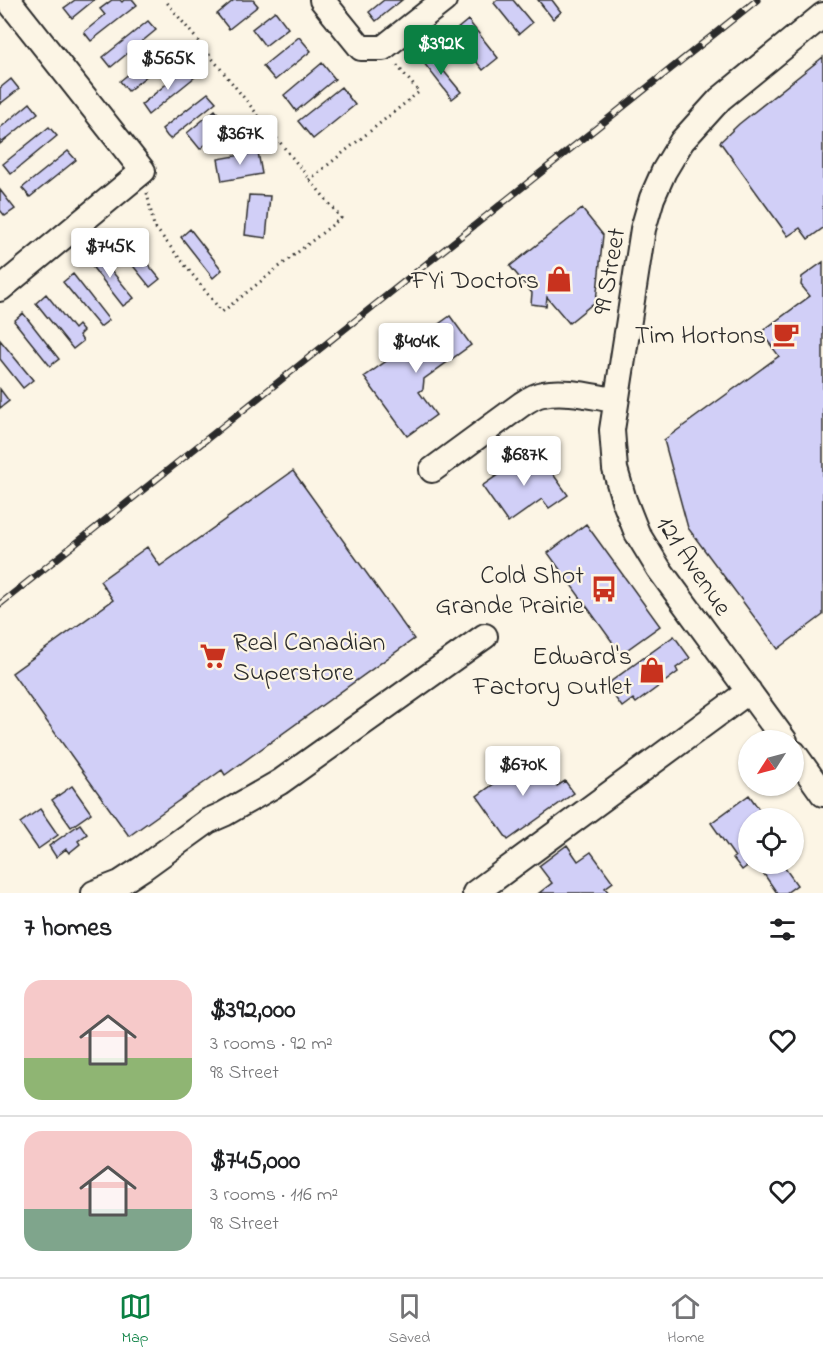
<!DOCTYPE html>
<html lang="en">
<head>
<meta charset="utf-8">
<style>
  body { margin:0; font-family:"Indie Flower",sans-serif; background:#f6f6f6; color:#202124; height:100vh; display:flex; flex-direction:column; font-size:22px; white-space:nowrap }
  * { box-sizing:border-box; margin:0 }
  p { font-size:20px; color:#757577 }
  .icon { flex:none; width:33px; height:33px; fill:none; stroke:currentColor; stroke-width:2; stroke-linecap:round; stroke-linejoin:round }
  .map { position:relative; height:893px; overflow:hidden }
  .details { display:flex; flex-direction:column; background:#fff; flex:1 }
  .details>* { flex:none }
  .needle { width:39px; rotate:234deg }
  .fabs { position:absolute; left:738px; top:730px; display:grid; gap:12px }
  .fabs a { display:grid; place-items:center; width:66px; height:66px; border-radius:50%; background:#fff; box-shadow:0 2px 4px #0004; font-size:30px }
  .price { position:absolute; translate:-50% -51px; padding:0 14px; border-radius:6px; background:#fff; color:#222; font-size:20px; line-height:39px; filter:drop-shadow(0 2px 3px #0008) }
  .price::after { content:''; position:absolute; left:50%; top:36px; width:18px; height:14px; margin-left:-9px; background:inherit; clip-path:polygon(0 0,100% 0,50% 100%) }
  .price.current { background:#0b8043; color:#fff }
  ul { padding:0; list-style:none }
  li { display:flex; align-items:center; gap:18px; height:150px; padding:0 24px }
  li+li { border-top:2px solid #e0e0e0 }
  li span { display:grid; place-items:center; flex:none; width:168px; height:120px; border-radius:18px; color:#555 }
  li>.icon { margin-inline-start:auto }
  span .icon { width:72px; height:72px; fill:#fffc; stroke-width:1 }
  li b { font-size:26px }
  h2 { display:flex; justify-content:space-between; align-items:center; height:72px; padding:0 24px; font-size:26px }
  .dock { display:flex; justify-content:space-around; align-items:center; height:84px; border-top:2px solid #e0e0e0; background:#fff; font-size:16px; color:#757577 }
  .dock a { display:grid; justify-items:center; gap:3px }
  .dock .current { color:#0b8043 }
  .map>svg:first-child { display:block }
</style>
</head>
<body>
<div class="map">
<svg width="823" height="893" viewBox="0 0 823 893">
  <rect width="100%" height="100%" fill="#fcf5e5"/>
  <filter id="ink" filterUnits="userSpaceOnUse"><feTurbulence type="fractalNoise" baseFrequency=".0167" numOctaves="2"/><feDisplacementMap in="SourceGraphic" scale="12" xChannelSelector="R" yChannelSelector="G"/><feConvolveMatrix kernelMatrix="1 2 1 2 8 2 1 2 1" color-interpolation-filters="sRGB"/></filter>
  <g filter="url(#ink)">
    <path fill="#d1cff7" stroke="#2b2b2b" stroke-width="1.5" d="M75,0H94L72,18L64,8Z
      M112,0H120L122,2L124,0H133L137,5L91,41L84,32L105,15L100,9Z
      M234,0H253L258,6L229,29L217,14Z
      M384,0H402L376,21L369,12Z
      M497,0H513L532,23L519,34L494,3Z
      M538,0H552L561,12L553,19Z
      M275,11L288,28L265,46L252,29Z
      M468,20L498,58L483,70L466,49L458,55L445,39Z
      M148,21L156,30L111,67L103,57Z
      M299,37L311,51L275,80L263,66Z
      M166,44L174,54L128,91L120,81Z
      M428,52L461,92L452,99L420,58Z
      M823,57V228L808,239L800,228L788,236L720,142L739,124Z
      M322,63L335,79L296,111L284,95Z
      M187,67L195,77L148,115L141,105Z
      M11,79L19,89L0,104V88Z
      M341,87L355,105L313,139L298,121Z
      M208,93L216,102L170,139L167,136L162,129Z
      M30,103L38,113L0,144V128Z
      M215,110L228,126L200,149L187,133Z
      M49,127L57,136L11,174L3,164Z
      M68,151L76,160L30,197L22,188Z
      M258,152L262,174L222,181L218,159Z
      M0,190L15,209L5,216L0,210Z
      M249,195L270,196L266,238L245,235Z
      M582,209L603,235L596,301L569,323L547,297L546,306L531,304L532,293L510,266Z
      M190,229L222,270L213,278L181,237Z
      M123,234L160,279L150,287L114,242Z
      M96,252L134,298L123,306L87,260Z
      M823,262V615L778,649L688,528L664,440L779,356L761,332L810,296L801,285L802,277Z
      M73,274L109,320L100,327L63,282Z
      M46,294L74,329L78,325L83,331L79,335L83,341L73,349L36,303Z
      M23,313L59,359L50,366L14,321Z
      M450,316L471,345L424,379L423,389L419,392L436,415L407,436L364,377Z
      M0,340L33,380L23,388L0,359Z
      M0,389L9,401L0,408Z
      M535,449L568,495L549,508L542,499L508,523L482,486Z
      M293,471L414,639L225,775L222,770L129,836L12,673L113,600L100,581L147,547L160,566Z
      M586,524L660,626L621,654L548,553Z
      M674,636L690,658L676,668L678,672L636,703L633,699L622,707L606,685Z
      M534,755L557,786L565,781L574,793L508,840L477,796Z
      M72,786L91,813L71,827L52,800Z
      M749,795L766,819H748V864H750L742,870L733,858L735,857L711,823Z
      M40,809L58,835L38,849L20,823Z
      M80,824L87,834L78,841L80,844L69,853L66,849L56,857L49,846Z
      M567,845L578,861L591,852L613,882L605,888L609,893H539L552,883L539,866Z
      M757,864H782L797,885L786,893H777Z"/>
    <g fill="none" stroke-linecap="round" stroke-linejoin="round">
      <g stroke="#2b2b2b" stroke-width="28">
        <path id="minor" d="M322,0L361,48H383L444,0
          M0,289L143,171L8,0
          M432,470L522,404C528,400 536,395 543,394C565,389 594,397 615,400
          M785,741L659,569L637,533L624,500L615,469L612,430L643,229L652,198L664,171L682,141L720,99L823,15
          M794,753L823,794
          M94,893L120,883L143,868L208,821L224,814L280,782L485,636
          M475,893L749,691"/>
      </g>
      <path stroke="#2b2b2b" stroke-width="3" stroke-dasharray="1.5 4.5" stroke-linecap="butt" d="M309,180L419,92L395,63
        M147,193L154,226L222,312L341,218L165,0"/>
      <use href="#minor" stroke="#fcf5e5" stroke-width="24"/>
      <g stroke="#2b2b2b" stroke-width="7">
        <path id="rail" d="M0,604L757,0"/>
      </g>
      <use href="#rail" stroke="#fcf5e5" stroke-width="4.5" stroke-dasharray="14" stroke-linecap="butt"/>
    </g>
  </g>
  <defs>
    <g id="shop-bare" transform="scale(2.07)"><path d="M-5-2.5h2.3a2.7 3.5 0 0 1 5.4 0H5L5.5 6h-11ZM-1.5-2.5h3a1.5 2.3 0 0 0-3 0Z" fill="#c8321e" stroke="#fcf5e5" stroke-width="2.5" paint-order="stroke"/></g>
    <g id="cafe-bare" transform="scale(2.07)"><path d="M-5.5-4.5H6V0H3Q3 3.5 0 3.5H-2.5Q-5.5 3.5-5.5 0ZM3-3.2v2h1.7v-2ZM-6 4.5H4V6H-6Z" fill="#c8321e" stroke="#fcf5e5" stroke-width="2.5" paint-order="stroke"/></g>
    <g id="bus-bare" transform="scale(2.07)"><path d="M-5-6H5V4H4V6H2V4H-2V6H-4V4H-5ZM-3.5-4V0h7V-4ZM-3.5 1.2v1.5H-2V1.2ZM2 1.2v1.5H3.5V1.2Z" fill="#c8321e" stroke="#fcf5e5" stroke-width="2.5" paint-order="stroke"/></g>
    <g id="supermarket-bare" transform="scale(2.07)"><path d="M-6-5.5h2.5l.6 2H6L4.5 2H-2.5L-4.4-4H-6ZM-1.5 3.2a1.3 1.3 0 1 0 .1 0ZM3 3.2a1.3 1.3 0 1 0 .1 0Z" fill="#c8321e" stroke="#fcf5e5" stroke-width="2.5" paint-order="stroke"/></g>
  </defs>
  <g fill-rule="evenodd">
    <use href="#shop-bare" x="559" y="279"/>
    <use href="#cafe-bare" x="786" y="334"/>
    <use href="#bus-bare" x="604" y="589"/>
    <use href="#supermarket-bare" x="213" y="656"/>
    <use href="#shop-bare" x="652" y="670"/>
  </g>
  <g text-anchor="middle" stroke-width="4.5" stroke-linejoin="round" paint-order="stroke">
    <g font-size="26" fill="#2b2b2b" stroke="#fcf5e5">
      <text transform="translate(608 271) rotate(-80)" y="9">99 Street</text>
      <text transform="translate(695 565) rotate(56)" y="9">121 Avenue</text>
    </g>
    <g font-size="26" fill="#2b2b2b" stroke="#fcf5e5" text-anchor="end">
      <text x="539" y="288">FYi Doctors</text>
      <text x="766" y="343">Tim Hortons</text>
      <text x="584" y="583">Cold Shot<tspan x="584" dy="30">Grande Prairie</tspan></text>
      <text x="233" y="650" text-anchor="start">Real Canadian<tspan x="233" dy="30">Superstore</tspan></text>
      <text x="632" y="664">Edward's<tspan x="632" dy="30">Factory Outlet</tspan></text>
    </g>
  </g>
</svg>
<div class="fabs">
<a><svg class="needle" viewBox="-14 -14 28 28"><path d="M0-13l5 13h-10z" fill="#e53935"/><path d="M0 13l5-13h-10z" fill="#757577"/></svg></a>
<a><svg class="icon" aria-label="locate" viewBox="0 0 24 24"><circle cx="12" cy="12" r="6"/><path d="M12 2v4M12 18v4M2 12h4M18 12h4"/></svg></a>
</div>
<b class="price current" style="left:441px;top:76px">$392K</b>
<b class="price" style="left:168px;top:91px">$565K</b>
<b class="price" style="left:240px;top:166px">$367K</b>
<b class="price" style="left:110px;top:279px">$745K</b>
<b class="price" style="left:416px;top:374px">$404K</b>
<b class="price" style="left:524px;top:487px">$687K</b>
<b class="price" style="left:523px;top:797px">$670K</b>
</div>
<section class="details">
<h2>7 homes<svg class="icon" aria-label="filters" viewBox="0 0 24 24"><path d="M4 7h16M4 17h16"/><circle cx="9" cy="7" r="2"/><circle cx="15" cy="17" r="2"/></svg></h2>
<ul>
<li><span style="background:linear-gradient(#f6c9c9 65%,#8fb573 0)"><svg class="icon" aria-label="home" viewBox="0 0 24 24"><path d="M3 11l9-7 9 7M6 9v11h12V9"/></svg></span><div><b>$392,000</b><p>3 rooms · 92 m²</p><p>98 Street</p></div><svg class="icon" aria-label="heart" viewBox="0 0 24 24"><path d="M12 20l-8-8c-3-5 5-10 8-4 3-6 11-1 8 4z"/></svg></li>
<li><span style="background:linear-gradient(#f6c9c9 65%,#7fa58c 0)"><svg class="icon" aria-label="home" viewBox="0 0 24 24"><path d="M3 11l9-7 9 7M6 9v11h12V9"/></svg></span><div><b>$745,000</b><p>3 rooms · 116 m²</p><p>98 Street</p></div><svg class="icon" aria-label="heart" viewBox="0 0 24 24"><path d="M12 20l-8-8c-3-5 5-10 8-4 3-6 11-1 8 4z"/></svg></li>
</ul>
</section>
<nav class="dock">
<a class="current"><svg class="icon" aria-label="map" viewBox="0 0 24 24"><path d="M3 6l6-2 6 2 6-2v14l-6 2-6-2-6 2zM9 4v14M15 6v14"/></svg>Map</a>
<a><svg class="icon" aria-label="saved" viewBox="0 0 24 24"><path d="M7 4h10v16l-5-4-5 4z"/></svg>Saved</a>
<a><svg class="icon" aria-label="home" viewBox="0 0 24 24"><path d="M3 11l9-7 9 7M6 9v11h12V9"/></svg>Home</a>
</nav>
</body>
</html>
